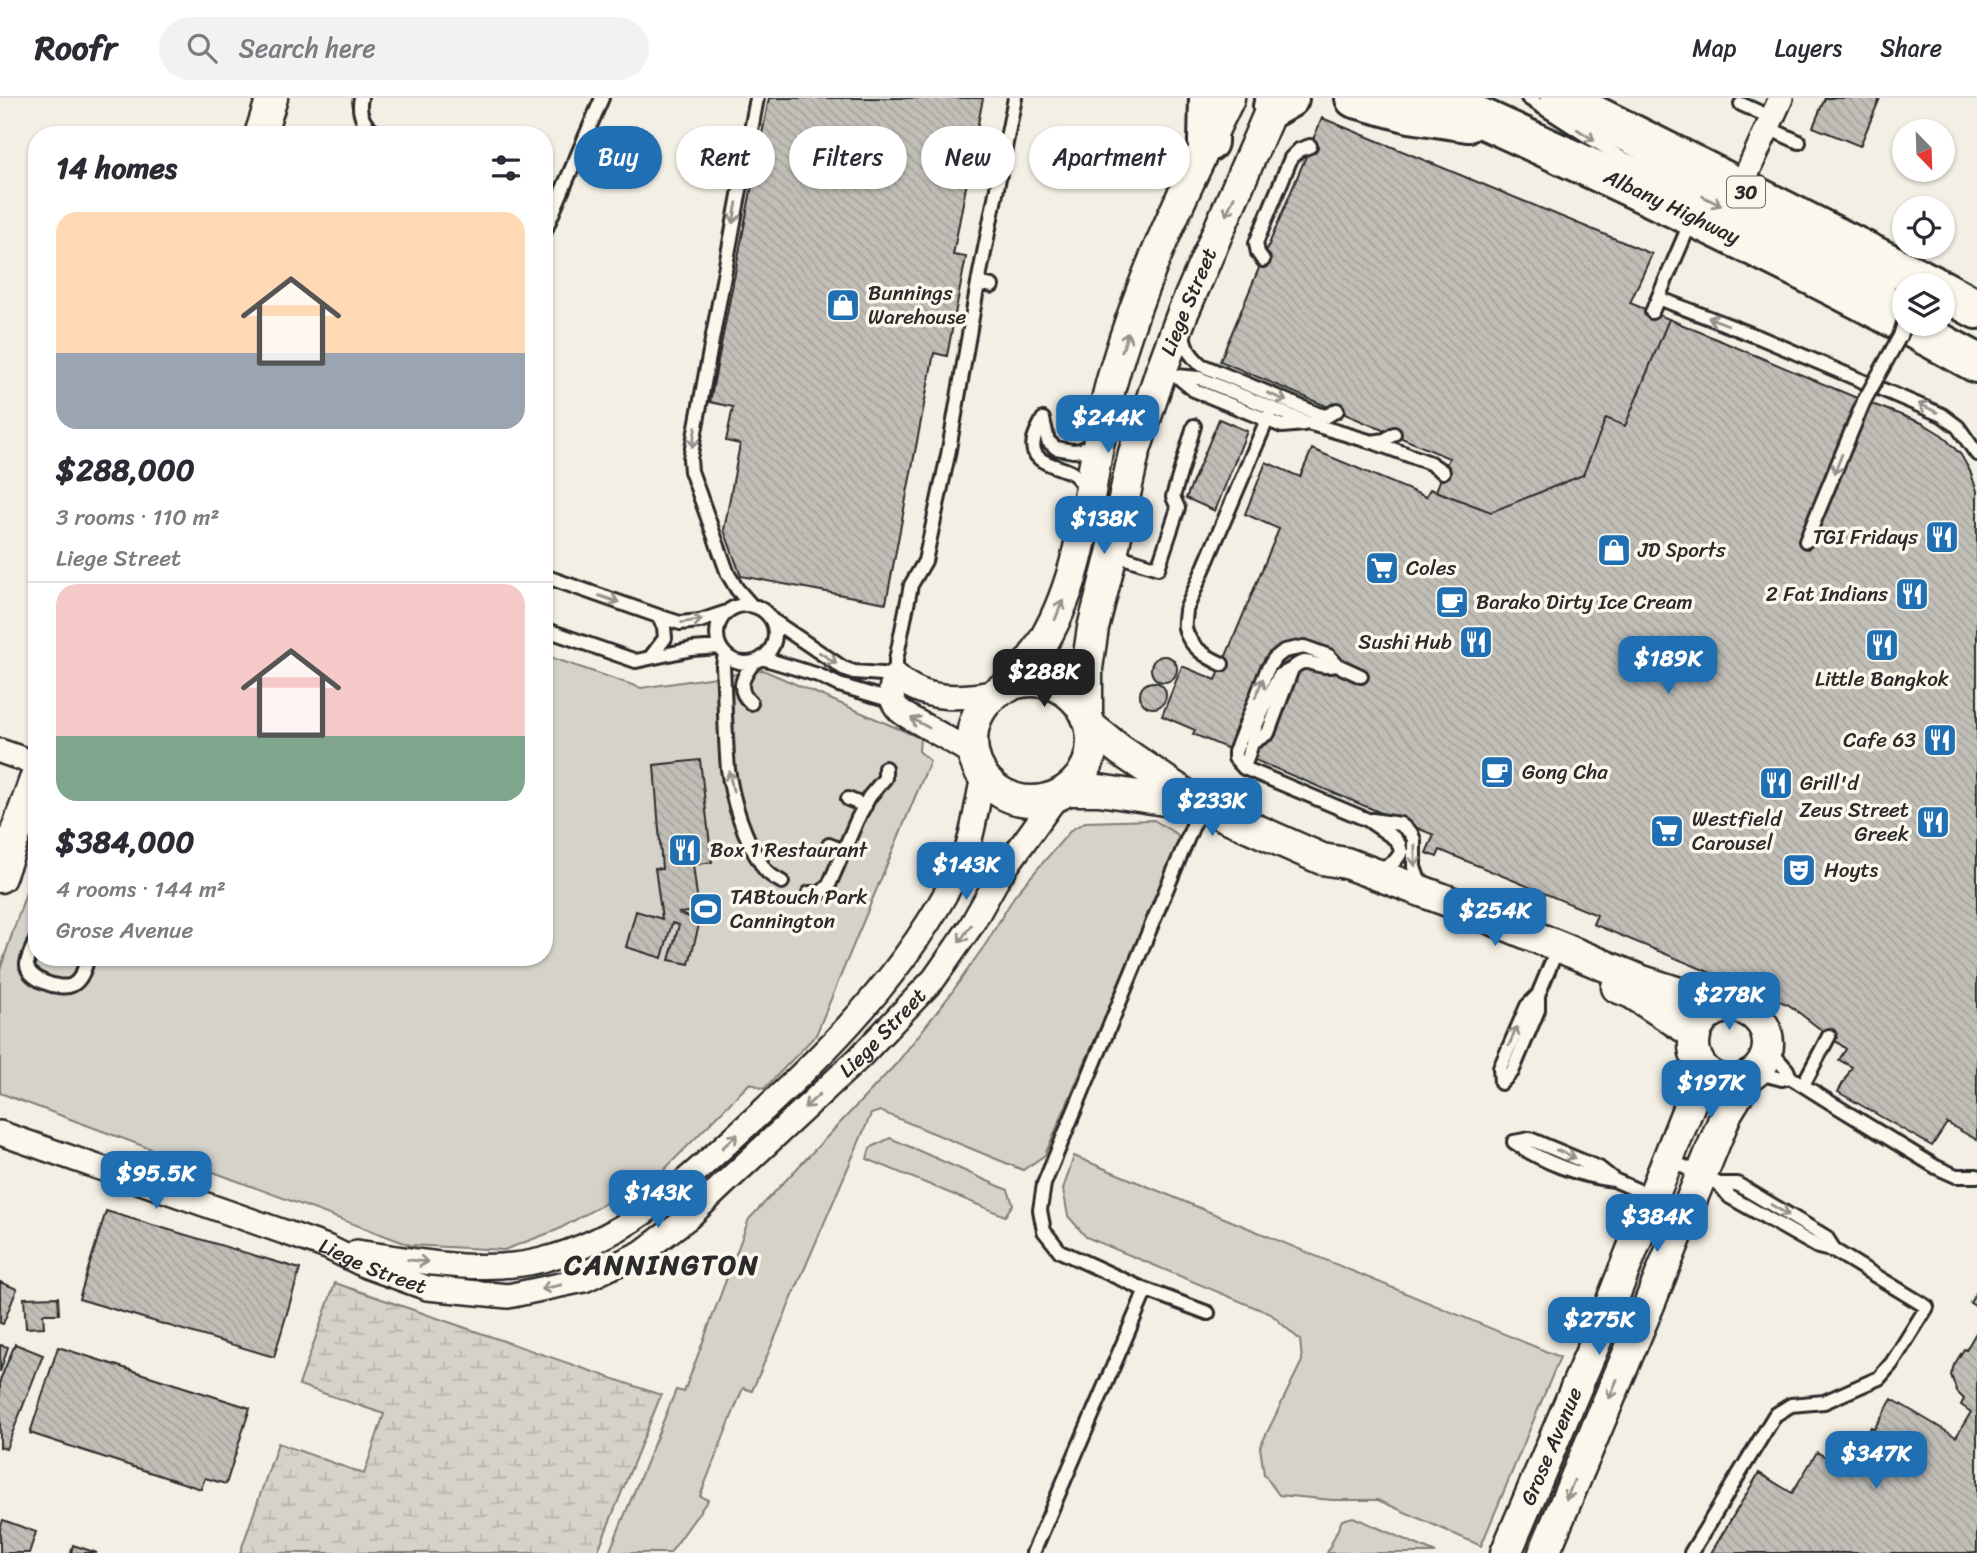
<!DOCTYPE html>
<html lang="en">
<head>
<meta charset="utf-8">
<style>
  body { margin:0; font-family:Sriracha,sans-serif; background:#f2f2f3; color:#2b2b33; height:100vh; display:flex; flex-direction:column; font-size:26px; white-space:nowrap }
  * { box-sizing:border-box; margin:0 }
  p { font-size:23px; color:#7c7c81 }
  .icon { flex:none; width:38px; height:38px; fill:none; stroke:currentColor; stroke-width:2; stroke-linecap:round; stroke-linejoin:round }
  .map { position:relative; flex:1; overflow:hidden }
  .panel { position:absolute; left:28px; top:28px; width:525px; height:840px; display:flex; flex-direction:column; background:#fff; border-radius:28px; box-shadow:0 2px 5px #0004 }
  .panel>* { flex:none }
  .guide { position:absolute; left:574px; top:28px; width:665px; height:63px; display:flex; gap:14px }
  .needle { width:46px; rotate:157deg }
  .controls { position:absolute; left:1892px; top:21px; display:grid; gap:14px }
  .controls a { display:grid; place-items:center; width:63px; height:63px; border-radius:50%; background:#fff; box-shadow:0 2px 5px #0004; font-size:35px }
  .price { position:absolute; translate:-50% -60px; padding:0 16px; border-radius:14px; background:#1f6fb2; color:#fff; font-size:23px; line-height:46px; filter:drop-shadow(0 2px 4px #0008) }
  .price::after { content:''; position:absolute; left:50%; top:42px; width:21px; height:16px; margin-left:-10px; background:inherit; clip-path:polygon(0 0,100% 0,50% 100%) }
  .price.current { background:#222; color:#fff }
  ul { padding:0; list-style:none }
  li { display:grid; align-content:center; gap:14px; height:371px; padding:0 28px }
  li+li { border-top:2px solid #e1e1e2 }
  li span { display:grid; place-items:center; height:217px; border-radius:21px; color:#555 }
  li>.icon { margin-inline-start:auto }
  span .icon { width:126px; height:126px; fill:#fffc; stroke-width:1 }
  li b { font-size:30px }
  h2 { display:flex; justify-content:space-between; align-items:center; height:84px; padding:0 28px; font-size:30px }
  .chip { padding:0 24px; border-radius:32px; background:#fff; box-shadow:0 2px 5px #0004; font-size:24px; line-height:63px }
  .chip.current { background:#1f6fb2; color:#fff }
  header { display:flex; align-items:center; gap:42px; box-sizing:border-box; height:98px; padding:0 35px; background:#fff; border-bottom:2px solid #e1e1e2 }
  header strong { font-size:33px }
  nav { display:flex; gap:38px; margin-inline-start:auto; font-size:24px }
  .search { width:490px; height:63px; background:#f2f2f3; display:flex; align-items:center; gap:18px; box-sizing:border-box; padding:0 24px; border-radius:38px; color:#7c7c81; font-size:26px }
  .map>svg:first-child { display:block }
</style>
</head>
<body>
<header>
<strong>Roofr</strong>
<div class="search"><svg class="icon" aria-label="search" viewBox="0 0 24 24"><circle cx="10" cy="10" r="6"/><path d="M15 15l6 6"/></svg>Search here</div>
<nav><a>Map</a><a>Layers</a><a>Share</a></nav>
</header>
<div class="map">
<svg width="1977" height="1455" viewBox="0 0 1977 1455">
  <defs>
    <pattern id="wetland-marsh" width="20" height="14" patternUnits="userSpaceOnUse" patternTransform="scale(1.75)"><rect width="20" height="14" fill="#d5d2c9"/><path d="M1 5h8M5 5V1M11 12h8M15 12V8" fill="none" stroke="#b7b4ad"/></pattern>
    <pattern id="building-back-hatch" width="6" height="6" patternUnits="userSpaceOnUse" patternTransform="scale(1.75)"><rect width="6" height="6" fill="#c0beb6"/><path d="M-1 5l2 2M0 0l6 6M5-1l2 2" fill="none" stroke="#a5a39d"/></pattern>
  </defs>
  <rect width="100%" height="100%" fill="#f3efe4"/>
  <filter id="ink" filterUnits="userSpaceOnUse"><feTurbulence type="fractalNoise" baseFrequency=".0143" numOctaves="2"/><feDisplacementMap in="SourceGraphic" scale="14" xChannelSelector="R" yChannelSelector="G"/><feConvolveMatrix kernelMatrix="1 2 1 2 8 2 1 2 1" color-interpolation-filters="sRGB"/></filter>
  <g filter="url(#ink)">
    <path fill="#d5d2c9" stroke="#807e7a" stroke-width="2" d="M544,557L641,590L763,572L920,640L919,653L930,663L816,937L764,991L750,985L663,1073L557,1132L504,1152L410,1147L0,995V872L37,762V859H544Z
      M1154,722L1178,737L1176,753L1045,1057L1023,1072L880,1013L871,1016L752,1293L743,1290L700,1398L708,1402L670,1455H609L676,1292L684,1294L749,1121L896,966L950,897L987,844L1015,797L1071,732L1085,724Z
      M890,1040L1008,1092L1013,1106L1005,1118L867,1061L870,1050Z
      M1074,1058L1560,1259L1481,1448L1378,1402H1332L1279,1397L1264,1376L1260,1349L1302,1263L1300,1242L1271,1216L1086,1139L1068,1118L1063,1091Z
      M1353,1419L1436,1455H1327L1342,1422Z"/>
    <path fill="url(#wetland-marsh)" stroke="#807e7a" stroke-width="2" d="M335,1185L661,1297L597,1455H240L278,1345L364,1376L384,1316L299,1287Z"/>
    <path fill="url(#building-back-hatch)" stroke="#2b2b2b" stroke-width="2" d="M769,0H983L953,157L966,159L947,258L934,255L886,505L741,478L724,432L740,346L726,343L733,309L710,304Z
      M1825,0H1880L1860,48L1813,29Z
      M1322,20L1652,156L1630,205L1669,221L1625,328L1606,320L1583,377L1491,414L1436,393L1449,360L1220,263Z
      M1669,221L1864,303L1922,325L1942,337L1961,357L1970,373L1977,393V1042L1947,1025L1932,1048L1838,994L1852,969L1839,962L1846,951L1789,907L1733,883L1731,888L1713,880L1714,876L1593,826L1597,817L1440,752L1437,759L1426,755L1434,737L1193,636L1195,632L1162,618L1182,568L1216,582L1279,431L1245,416L1266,364L1300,379L1312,351L1426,399L1430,391L1491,414L1583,377L1606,320L1625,328Z
      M1219,321L1247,333L1215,413L1186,400Z
      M1151 571a13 13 0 1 1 26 0a13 13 0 1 1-26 0Z
      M1140 597a13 13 0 1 1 26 0a13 13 0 1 1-26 0Z
      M700,662L712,764L693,767L699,813L678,815L700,823L689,866L669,862L679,827L672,825L662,860L626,849L636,813L662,821L655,770L662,771L654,667Z
      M106,1113L300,1171L274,1259L79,1201Z
      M0,1184L17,1191L3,1226L0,1225Z
      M1977,1193V1209L1970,1205Z
      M58,1199L59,1216H43L44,1229L26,1230L24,1200Z
      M1977,1233V1455H1711L1759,1375L1792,1395L1817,1354L1846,1371L1871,1329L1874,1331L1892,1301L1956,1339L1971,1314L1961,1307L1964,1301L1957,1294L1951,1277L1954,1267L1964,1251L1966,1252Z
      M15,1246L43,1257L6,1351L0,1349V1282Z
      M0,1247L8,1249L0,1274Z
      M58,1249L250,1310L226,1386L205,1380L201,1391L30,1335Z
      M3,1422L36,1434L29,1455H0V1431Z
      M73,1447L97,1455H71Z"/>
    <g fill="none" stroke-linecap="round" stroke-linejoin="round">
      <g stroke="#2b2b2b" stroke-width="18">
        <path id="service" d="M361,0C357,16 365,31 381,37
          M1528,0L1620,59L1651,72L1887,191L1900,204L1903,212
          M1741,6L1772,20
          M1768,30L1799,44
          M544,96L558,102
          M544,135L602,0
          M1263,162L1258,155L1256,145L1291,60L1299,52L1310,48
          M978,185L992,188
          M1658,200L1761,240L1942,317L1958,329L1977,356
          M1652,214L1692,121
          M1183,232C1183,247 1190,257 1201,267L1318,316L1327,318L1337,312
          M1176,278L1199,280L1308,325L1372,344L1385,342L1394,336
          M1177,278L1194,292L1282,328L1304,326
          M1043,321C1040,328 1035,335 1034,342C1028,366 1059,367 1072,375C1079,379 1082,386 1086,392
          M1043,321L1048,343L1056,350L1073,353L1082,352L1093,344
          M1376,345L1430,365L1443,374
          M1806,443L1864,303
          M1113,456L1158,470L1178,410L1173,399L1194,328
          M544,478L658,518L664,529L665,540L650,560L636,563L544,531
          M717 536a29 29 0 1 1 58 0a29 29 0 1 1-58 0Z
          M751,507L737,491L728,476L691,373L690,361L757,0
          M658,518L680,525L700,523L727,514
          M772,522L843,570L854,574L896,577V562L911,487L925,463L948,357L978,185L1015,0
          M725,556L723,568C725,602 725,637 728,671C732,702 744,740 762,767C766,775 774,780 782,784
          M650,560L692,551L720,549
          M762,560L818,577L839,587L893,603
          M1222,566C1207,559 1189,549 1185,530C1184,525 1186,517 1186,512L1272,310
          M1361,578L1337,567L1329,558L1304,549L1284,553L1274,561L1267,572L1235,654V660L1244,670L1368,722L1394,740L1399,746L1401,754C1395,766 1389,768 1376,770
          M751,605C735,591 743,578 754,564
          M1252,645L1253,634L1279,578L1292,571
          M1244,670L1252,645L1268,635L1292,571C1305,558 1310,567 1325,568C1329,568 1333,568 1337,567
          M848,701L865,708
          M1201,708L1044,1086L1040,1112L1044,1133L1060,1153L1141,1190L1208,1215
          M1372,722L1400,726L1411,735L1414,742V769L1421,788
          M829,747L844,753
          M809,795H821L829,787L857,722L869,699L885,680V670
          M37,840C34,848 28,858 27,866C26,881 60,893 72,887C82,882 85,869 88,859
          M1768,950L1787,972L1790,979L1828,1003L1936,1069L1956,1078H1977
          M1755,974L1782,981L1790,979
          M1501,985L1512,974L1538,912V897L1558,849
          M1501,985L1500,970L1527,908L1538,897
          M1803,987L1829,938
          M1514,1044L1530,1041L1599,1070L1614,1082L1653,1099
          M1514,1044C1540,1063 1582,1079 1614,1082
          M1668,1061L1719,1086H1737L1826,1139L1835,1153
          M1033,1455L1146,1192
          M1691,1455L1775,1317L1791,1307L1824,1304L1879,1280L1892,1265L1927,1209L1835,1153L1818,1149L1730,1099L1719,1086"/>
      </g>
      <g stroke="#2b2b2b" stroke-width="28">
        <g id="minor">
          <path d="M1740,91L1781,0"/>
          <path d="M0,653L37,666"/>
          <path d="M974,657C958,646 941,637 925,628C917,623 907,619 900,613C889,602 889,590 896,577C923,604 962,601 997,594"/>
          <path id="s1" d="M0,1035L327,1149L366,1168L427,1190L508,1198L584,1182L641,1155L689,1119L728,1082L859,960L934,881L971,828L998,780L1057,698"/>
          <path d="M357,1154C417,1163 482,1177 542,1162C628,1140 680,1088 744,1030C829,953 906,875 959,771C973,743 976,709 983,679"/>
        </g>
      </g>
      <g stroke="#2b2b2b" stroke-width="35">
        <g id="tertiary">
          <path d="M260,37L272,0"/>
          <circle cx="1032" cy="643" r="60"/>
          <path d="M1008,589C1019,577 1030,566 1038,552C1090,472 1087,375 1111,286C1138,187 1184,92 1229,0"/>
          <path id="s2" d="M1087,619V570L1093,530L1112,456L1134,355L1161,273L1182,217L1276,0"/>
          <path d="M1091,629L1120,652L1202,708L1322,761L1346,765L1448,803L1642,883L1723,909"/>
          <path d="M1067,692H1099L1191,706"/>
          <path d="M0,779L37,676"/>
          <path d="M1617,889L1632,895L1695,936"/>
          <circle cx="1731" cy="946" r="37"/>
          <path id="s3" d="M1506,1455L1600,1233L1693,998L1700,967"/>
          <path d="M1544,1455L1648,1209L1727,1014L1749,978"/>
        </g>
      </g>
      <g stroke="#2b2b2b" stroke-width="44">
        <g id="trunk">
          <path d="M1355,0L1410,15L1468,24"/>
          <path id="s4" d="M1437,0C1595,71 1752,144 1904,225"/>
          <path d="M1560,0L1932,187"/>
          <path d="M1273,9L1289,0"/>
          <path d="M1208,44L1209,0"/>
          <path d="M1942,192L1977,211"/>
          <path d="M1905,226L1977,265"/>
        </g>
      </g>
      <use href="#service" stroke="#fbf7ec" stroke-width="12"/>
      <use href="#minor" stroke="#fbf7ec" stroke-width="23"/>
      <use href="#tertiary" stroke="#fbf7ec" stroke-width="30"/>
      <use href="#trunk" stroke="#fbf7ec" stroke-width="38"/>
      <g stroke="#2b2b2b" stroke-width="18" stroke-linecap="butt">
        <path id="service-bridge" d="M1864,303L1900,238L1904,225"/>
      </g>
      <use href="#service-bridge" stroke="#fbf7ec" stroke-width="12"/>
    </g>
    <defs><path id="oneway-shaft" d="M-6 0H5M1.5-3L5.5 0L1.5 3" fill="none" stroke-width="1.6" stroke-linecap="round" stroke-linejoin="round" transform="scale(1.75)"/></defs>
    <g stroke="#93918c">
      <use href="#oneway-shaft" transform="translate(1586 37) rotate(33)"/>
      <use href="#oneway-shaft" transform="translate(1712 103) rotate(27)"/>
      <use href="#oneway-shaft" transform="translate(1230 108) rotate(114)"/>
      <use href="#oneway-shaft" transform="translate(735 115) rotate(100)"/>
      <use href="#oneway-shaft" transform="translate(1718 223) rotate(-159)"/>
      <use href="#oneway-shaft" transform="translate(1125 244) rotate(-71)"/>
      <use href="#oneway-shaft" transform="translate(1277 299) rotate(23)"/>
      <use href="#oneway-shaft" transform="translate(1928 310) rotate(-155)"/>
      <use href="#oneway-shaft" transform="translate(694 339) rotate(100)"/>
      <use href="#oneway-shaft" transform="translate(1838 366) rotate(112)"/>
      <use href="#oneway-shaft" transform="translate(609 501) rotate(19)"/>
      <use href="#oneway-shaft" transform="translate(1059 512) rotate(-68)"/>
      <use href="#oneway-shaft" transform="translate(692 523) rotate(-9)"/>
      <use href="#oneway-shaft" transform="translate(828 560) rotate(33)"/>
      <use href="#oneway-shaft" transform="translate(1259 590) rotate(-68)"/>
      <use href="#oneway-shaft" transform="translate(920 625) rotate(-151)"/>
      <use href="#oneway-shaft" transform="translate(731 683) rotate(-102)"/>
      <use href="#oneway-shaft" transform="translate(1415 758) rotate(89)"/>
      <use href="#oneway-shaft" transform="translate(965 836) rotate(124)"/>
      <use href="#oneway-shaft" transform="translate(1513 938) rotate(-67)"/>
      <use href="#oneway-shaft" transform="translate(812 1003) rotate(138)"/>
      <use href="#oneway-shaft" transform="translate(730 1043) rotate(-42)"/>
      <use href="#oneway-shaft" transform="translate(1566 1056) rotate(22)"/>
      <use href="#oneway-shaft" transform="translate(1780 1112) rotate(31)"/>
      <use href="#oneway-shaft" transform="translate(418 1163) rotate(8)"/>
      <use href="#oneway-shaft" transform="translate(551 1189) rotate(168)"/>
      <use href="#oneway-shaft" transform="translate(1613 1291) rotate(113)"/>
      <use href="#oneway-shaft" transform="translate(1570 1392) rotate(112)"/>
    </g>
  </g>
  <defs>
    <g id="shop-square" transform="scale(1.75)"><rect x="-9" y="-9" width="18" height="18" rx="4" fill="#1f6fb2" stroke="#fbf7ec"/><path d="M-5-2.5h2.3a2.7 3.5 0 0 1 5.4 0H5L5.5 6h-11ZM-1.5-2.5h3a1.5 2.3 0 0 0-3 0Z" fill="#fff"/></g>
    <g id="restaurant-square" transform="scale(1.75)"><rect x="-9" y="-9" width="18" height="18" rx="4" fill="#1f6fb2" stroke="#fbf7ec"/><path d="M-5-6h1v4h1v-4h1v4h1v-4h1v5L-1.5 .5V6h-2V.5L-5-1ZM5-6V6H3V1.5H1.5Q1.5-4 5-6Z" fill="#fff"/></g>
    <g id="supermarket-square" transform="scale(1.75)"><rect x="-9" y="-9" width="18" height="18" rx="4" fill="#1f6fb2" stroke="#fbf7ec"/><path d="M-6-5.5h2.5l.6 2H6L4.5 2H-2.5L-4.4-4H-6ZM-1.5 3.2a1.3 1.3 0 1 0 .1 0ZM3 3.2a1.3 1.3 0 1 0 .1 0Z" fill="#fff"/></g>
    <g id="cafe-square" transform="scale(1.75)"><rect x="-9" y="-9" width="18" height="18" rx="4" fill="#1f6fb2" stroke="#fbf7ec"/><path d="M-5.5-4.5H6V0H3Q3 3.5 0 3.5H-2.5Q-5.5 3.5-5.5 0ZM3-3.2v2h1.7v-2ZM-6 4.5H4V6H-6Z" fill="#fff"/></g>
    <g id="theatre-square" transform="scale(1.75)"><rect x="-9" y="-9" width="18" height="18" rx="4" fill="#1f6fb2" stroke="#fbf7ec"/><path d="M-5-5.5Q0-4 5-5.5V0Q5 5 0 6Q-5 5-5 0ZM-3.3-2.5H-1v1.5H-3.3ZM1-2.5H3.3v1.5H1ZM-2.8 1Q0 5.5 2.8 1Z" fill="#fff"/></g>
    <g id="stadium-square" transform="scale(1.75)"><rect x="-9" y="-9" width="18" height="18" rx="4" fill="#1f6fb2" stroke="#fbf7ec"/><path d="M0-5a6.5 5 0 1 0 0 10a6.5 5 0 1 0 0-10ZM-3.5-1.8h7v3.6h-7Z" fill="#fff"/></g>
  </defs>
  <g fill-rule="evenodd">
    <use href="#shop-square" x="843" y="207"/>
    <use href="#restaurant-square" x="1942" y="439"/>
    <use href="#shop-square" x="1614" y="452"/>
    <use href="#supermarket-square" x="1382" y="470"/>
    <use href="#restaurant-square" x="1912" y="496"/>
    <use href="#cafe-square" x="1452" y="504"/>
    <use href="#restaurant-square" x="1476" y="544"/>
    <use href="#restaurant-square" x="1882" y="547"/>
    <use href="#restaurant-square" x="1940" y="642"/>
    <use href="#cafe-square" x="1497" y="674"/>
    <use href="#restaurant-square" x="1776" y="685"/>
    <use href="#restaurant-square" x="1933" y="724"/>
    <use href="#supermarket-square" x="1667" y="733"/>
    <use href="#restaurant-square" x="685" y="752"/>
    <use href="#theatre-square" x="1799" y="772"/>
    <use href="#stadium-square" x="706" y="811"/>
  </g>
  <g text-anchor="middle" stroke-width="7" stroke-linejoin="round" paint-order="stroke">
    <rect fill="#fbf7ec" stroke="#696865" stroke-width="2" x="1727" y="78.5" width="38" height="31" rx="5"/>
    <g font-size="19" font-weight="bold" fill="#2b2b2b">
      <text x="1746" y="101">30</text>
    </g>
    <g font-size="21" fill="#2b2b2b" stroke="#fbf7ec">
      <text dy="7" stroke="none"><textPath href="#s4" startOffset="259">Albany Highway</textPath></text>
      <text dy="7" stroke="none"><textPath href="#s2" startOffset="430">Liege Street</textPath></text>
      <text dy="7" stroke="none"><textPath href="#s1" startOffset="1004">Liege Street</textPath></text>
      <text dy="7" stroke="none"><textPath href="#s1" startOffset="396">Liege Street</textPath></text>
      <text dy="7" stroke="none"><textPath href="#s3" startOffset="116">Grose Avenue</textPath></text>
    </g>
    <g font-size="21" fill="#2b2b2b" stroke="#fbf7ec" text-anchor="start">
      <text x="868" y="202">Bunnings<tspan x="868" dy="24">Warehouse</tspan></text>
      <text x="1918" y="446" text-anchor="end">TGI Fridays</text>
      <text x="1638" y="459">JD Sports</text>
      <text x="1406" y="477">Coles</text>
      <text x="1888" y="503" text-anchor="end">2 Fat Indians</text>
      <text x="1476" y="511">Barako Dirty Ice Cream</text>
      <text x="1452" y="551" text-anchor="end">Sushi Hub</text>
      <text x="1882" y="588" text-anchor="middle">Little Bangkok</text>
      <text x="1916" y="649" text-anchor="end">Cafe 63</text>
      <text x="1522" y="681">Gong Cha</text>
      <text x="1800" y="692">Grill'd</text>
      <text x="1909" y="719" text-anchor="end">Zeus Street<tspan x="1909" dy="24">Greek</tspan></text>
      <text x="1692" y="728">Westfield<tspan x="1692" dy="24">Carousel</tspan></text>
      <text x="710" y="759">Box 1 Restaurant</text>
      <text x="1824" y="779">Hoyts</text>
      <text x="730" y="806">TABtouch Park<tspan x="730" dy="24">Cannington</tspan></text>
    </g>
    <g font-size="28" font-weight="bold" letter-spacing="2" fill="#2b2b2b" stroke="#fbf7ec">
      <text x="662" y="1176">CANNINGTON</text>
    </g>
  </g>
</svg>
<div class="controls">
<a><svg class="needle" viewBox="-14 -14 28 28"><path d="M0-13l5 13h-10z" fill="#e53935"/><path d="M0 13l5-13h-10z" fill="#7c7c81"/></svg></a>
<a><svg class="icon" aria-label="locate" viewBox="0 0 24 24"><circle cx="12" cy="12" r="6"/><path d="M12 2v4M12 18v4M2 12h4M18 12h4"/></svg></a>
<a><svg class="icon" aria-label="layers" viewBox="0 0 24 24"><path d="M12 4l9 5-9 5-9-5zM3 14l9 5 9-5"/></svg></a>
</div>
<b class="price" style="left:1108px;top:357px">$244K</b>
<b class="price" style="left:1104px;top:458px">$138K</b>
<b class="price" style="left:1668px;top:598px">$189K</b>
<b class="price current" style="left:1044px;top:611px">$288K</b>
<b class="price" style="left:1212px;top:740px">$233K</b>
<b class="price" style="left:966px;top:804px">$143K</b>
<b class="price" style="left:1495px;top:850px">$254K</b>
<b class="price" style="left:1729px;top:934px">$278K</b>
<b class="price" style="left:1711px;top:1022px">$197K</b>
<b class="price" style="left:156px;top:1113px">$95.5K</b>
<b class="price" style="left:658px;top:1132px">$143K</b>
<b class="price" style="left:1657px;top:1156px">$384K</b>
<b class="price" style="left:1599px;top:1259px">$275K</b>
<b class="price" style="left:1876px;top:1393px">$347K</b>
<div class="guide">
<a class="chip current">Buy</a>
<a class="chip">Rent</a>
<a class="chip">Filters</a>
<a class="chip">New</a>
<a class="chip">Apartment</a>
</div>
<section class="panel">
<h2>14 homes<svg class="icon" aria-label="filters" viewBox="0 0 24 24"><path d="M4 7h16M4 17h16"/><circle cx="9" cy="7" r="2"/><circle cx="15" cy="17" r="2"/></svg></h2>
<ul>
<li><span style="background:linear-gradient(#ffd9b3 65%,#9aa5b1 0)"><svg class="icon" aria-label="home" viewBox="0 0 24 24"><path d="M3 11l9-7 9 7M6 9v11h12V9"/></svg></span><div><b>$288,000</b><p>3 rooms · 110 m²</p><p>Liege Street</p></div></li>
<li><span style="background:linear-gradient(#f6c9c9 70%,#7fa58c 0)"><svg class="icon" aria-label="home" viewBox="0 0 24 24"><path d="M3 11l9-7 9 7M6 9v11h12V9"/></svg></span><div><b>$384,000</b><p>4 rooms · 144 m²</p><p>Grose Avenue</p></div></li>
</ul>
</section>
</div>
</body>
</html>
